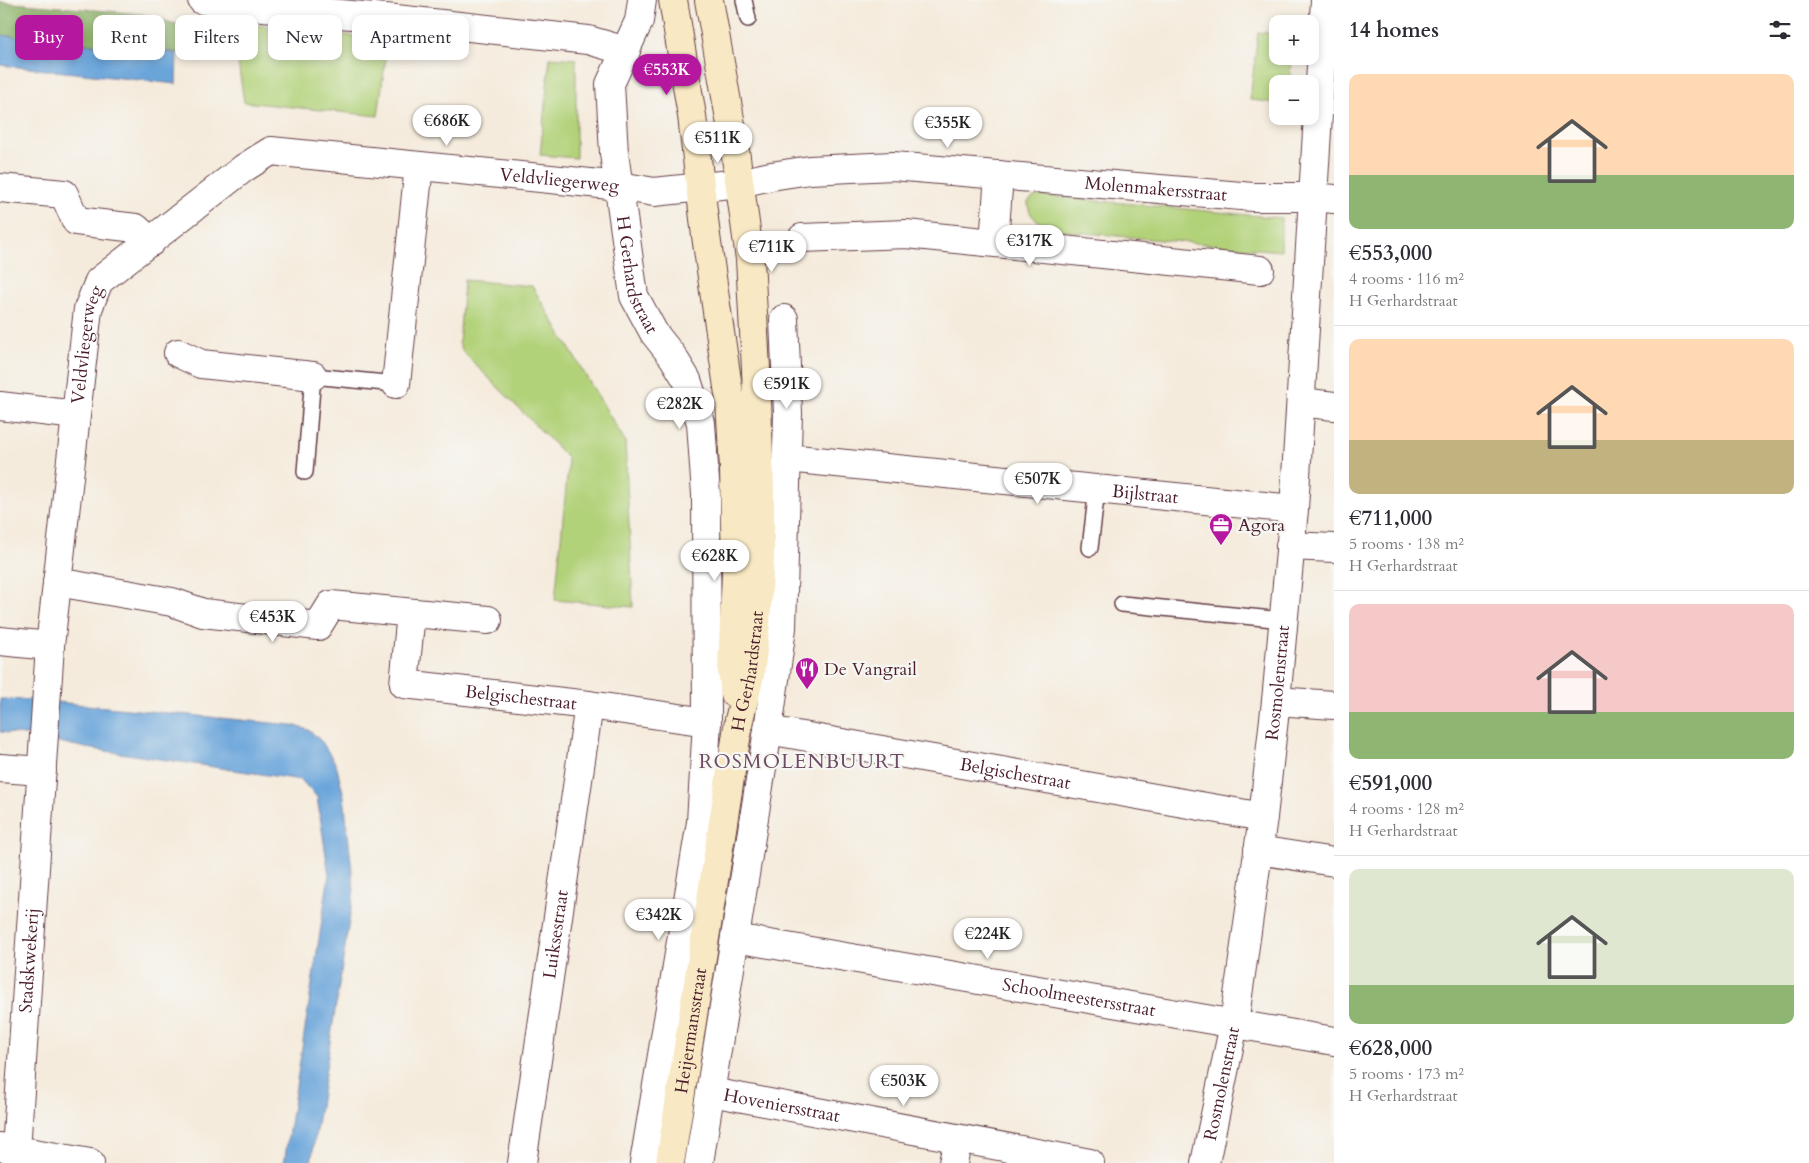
<!DOCTYPE html>
<html lang="en">
<head>
<meta charset="utf-8">
<style>
  body { margin:0; font-family:Cardo,serif; background:#f7f7f7; color:#2b2b33; height:100vh; display:flex; flex-direction:column; font-size:19px; white-space:nowrap }
  * { box-sizing:border-box; margin:0 }
  p { font-size:16px; color:#7c7c81 }
  .icon { flex:none; width:28px; height:28px; fill:none; stroke:currentColor; stroke-width:2; stroke-linecap:round; stroke-linejoin:round }
  .map { position:relative; flex:1; overflow:hidden }
  .panel { display:flex; flex-direction:column; background:#fff; width:475px }
  .panel>* { flex:none }
  .top-card { position:absolute; left:15px; top:15px; width:475px; height:45px; display:flex; gap:10px }
  .buttons { position:absolute; left:1269px; top:15px; display:grid; gap:10px }
  .buttons a { display:grid; place-items:center; width:50px; height:50px; border-radius:10px; background:#fff; box-shadow:0 2px 8px #0003; font-size:25px }
  .price { position:absolute; translate:-50% -42px; padding:0 11px; border-radius:18px; background:#fff; color:#222; font-size:16px; line-height:32px; filter:drop-shadow(0 1px 2px #0008) }
  .price::after { content:''; position:absolute; left:50%; top:30px; width:15px; height:11px; margin-left:-8px; background:inherit; clip-path:polygon(0 0,100% 0,50% 100%) }
  .price.on { background:#b5179e; color:#fff }
  ul { padding:0; list-style:none }
  li { display:grid; align-content:center; gap:10px; height:265px; padding:0 15px }
  li+li { border-top:1px solid #e1e1e2 }
  li span { display:grid; place-items:center; height:155px; border-radius:10px; color:#555 }
  li>.icon { margin-inline-start:auto }
  span .icon { width:90px; height:90px; fill:#fffc; stroke-width:1 }
  li b { font-size:21px }
  h2 { display:flex; justify-content:space-between; align-items:center; height:60px; padding:0 15px; font-size:21px }
  .tag { padding:0 18px; border-radius:10px; background:#fff; box-shadow:0 2px 8px #0003; font-size:18px; line-height:45px }
  .tag.on { background:#b5179e; color:#fff }
  main { display:flex; flex:1; min-height:0 }
  .map>svg:first-child { display:block }
</style>
</head>
<body>
<main>
<div class="map">
<svg width="1334" height="1163" viewBox="0 0 1334 1163">
  <rect width="100%" height="100%" fill="#f6f6f2"/>
  <filter id="ink" filterUnits="userSpaceOnUse"><feTurbulence type="fractalNoise" baseFrequency=".02" numOctaves="2"/><feDisplacementMap in="SourceGraphic" scale="10" xChannelSelector="R" yChannelSelector="G"/><feConvolveMatrix kernelMatrix="1 2 1 2 8 2 1 2 1" color-interpolation-filters="sRGB"/></filter>
  <filter id="wash" filterUnits="userSpaceOnUse"><feTurbulence type="fractalNoise" baseFrequency=".0096" numOctaves="4" result="noise"/><feDisplacementMap in="SourceGraphic" scale="20" xChannelSelector="R" yChannelSelector="G"/><feGaussianBlur stdDeviation="1.12" result="paint"/><feColorMatrix in="noise" values="0 0 0 0 0 0 0 0 0 0 0 0 0 0 0 0 0 1.4 0 .05"/><feComposite in="paint" operator="in"/></filter>
  <g filter="url(#wash)">
    <rect width="100%" height="100%" fill="#f5ebdc"/>
    <path fill="#b2d279" stroke="#7e7852" d="M232,22L388,40L378,116L244,102Z
      M1258,32L1277,34L1278,56H1292L1289,84H1278L1277,103L1250,100Z
      M550,57L576,59V158L540,155Z
      M1035,196H1048L1281,218V251L1064,231C1048,227 1028,222 1028,202Z
      M464,280L532,286L625,441L633,607L555,600L568,467L567,457L463,352L459,343Z"/>
    <path fill="#8db469" stroke="#6c6a4a" d="M0,2L142,14L179,25L191,33L211,56L0,35Z"/>
    <path fill="#6aa5da" stroke="#5a6282" d="M0,35L177,53L176,84L0,65Z
      M0,699L35,700L292,725L309,730L322,742L336,764L344,796L354,890L311,1163H284L329,875L317,797L301,780L86,748L32,736L0,732Z"/>
  </g>
  <g filter="url(#ink)">
    <g fill="none" stroke-linecap="round" stroke-linejoin="round">
      <g stroke="#643e46" stroke-width="18">
        <path id="lane" d="M744,0L748,19
          M305,472L313,376L396,384
          M1090,548L1097,489
          M1122,604L1283,620"/>
      </g>
      <g stroke="#643e46" stroke-width="30">
        <g id="street">
          <path d="M202,0L218,3L396,19L588,40L626,51"/>
          <path id="s1" d="M642,0L639,21L610,84L614,153L634,296L654,333L673,357L687,380L701,423L706,495L707,722L701,822L644,1163"/>
          <path d="M0,188L64,194L76,221L136,228L151,242"/>
          <path d="M802,238L906,234L1260,270"/>
          <path d="M994,242L999,175"/>
          <path d="M178,353L201,364L313,376"/>
          <path d="M396,384L419,166"/>
          <path d="M1301,402L1334,406"/>
          <path d="M0,406L76,415"/>
          <path id="s2" d="M787,458L1294,509"/>
          <path d="M1290,546L1334,548"/>
          <path d="M57,582L172,602L203,613L318,626L331,605L488,620"/>
          <path id="s3" d="M411,613L404,684L589,705L707,722"/>
          <path d="M0,641L50,646"/>
          <path d="M1276,701L1334,705"/>
          <path id="s4" d="M768,730L1263,817"/>
          <path d="M0,768L42,771"/>
          <path d="M1258,850L1334,862"/>
          <path id="s5" d="M735,938L1334,1041"/>
          <path id="s6" d="M711,1092L1090,1163"/>
          <path d="M0,1147L90,1163"/>
          <path id="s7" d="M16,1150L50,646L88,309L99,281L244,168L271,151L620,186L654,192L740,183L771,176L810,170L893,166L1253,197H1314L1334,199"/>
          <path id="s8" d="M522,1163L589,705"/>
          <path d="M699,1163L768,730L782,628L788,413L784,319"/>
          <path d="M953,1163L958,1139"/>
          <path id="s9" d="M1205,1163L1234,1024L1263,817L1276,701L1294,509L1325,0"/>
        </g>
      </g>
      <g stroke="#643e46" stroke-width="30">
        <g id="secondary">
          <path d="M673,0L692,116L706,236L730,401L734,470L736,573L732,671L735,694"/>
          <path id="s10" d="M670,1163L739,720L750,675L756,623L760,558V490L756,369L750,259L733,136L709,0"/>
        </g>
      </g>
      <use href="#lane" stroke="#fff" stroke-width="15"/>
      <use href="#street" stroke="#fff" stroke-width="28"/>
      <use href="#secondary" stroke="#f8e8c3" stroke-width="28"/>
    </g>
  </g>
  <defs>
    <g id="office-pin" transform="scale(1.25)"><path d="M0 17L-7.5 6A9.5 9.5 0 1 1 7.5 6Z" fill="#b5179e" stroke="#f6f6f2"/><path d="M-6-3h4V-5.5h4V-3h4V5H-6ZM-1-4.5V-3h2v-1.5ZM-6 0V1H6V0Z" fill="#fff"/></g>
    <g id="restaurant-pin" transform="scale(1.25)"><path d="M0 17L-7.5 6A9.5 9.5 0 1 1 7.5 6Z" fill="#b5179e" stroke="#f6f6f2"/><path d="M-5-6h1v4h1v-4h1v4h1v-4h1v5L-1.5 .5V6h-2V.5L-5-1ZM5-6V6H3V1.5H1.5Q1.5-4 5-6Z" fill="#fff"/></g>
  </defs>
  <g fill-rule="evenodd">
    <use href="#office-pin" x="1221" y="525"/>
    <use href="#restaurant-pin" x="807" y="669"/>
  </g>
  <g text-anchor="middle" stroke-width="4.5" stroke-linejoin="round" paint-order="stroke">
    <g font-size="18" fill="#4a1f2b" stroke="#f6f6f2">
      <text dy="6" stroke="none"><textPath href="#s7" startOffset="1380">Veldvliegerweg</textPath></text>
      <text dy="6" stroke="none"><textPath href="#s7" startOffset="1980">Molenmakersstraat</textPath></text>
      <text dy="6" stroke="none"><textPath href="#s1" startOffset="284">H Gerhardstraat</textPath></text>
      <text dy="6" stroke="none"><textPath href="#s7" startOffset="809">Veldvliegerweg</textPath></text>
      <text dy="6" stroke="none"><textPath href="#s2" startOffset="360">Bijlstraat</textPath></text>
      <text dy="6" stroke="none"><textPath href="#s10" startOffset="498">H Gerhardstraat</textPath></text>
      <text dy="6" stroke="none"><textPath href="#s9" startOffset="486">Rosmolenstraat</textPath></text>
      <text dy="6" stroke="none"><textPath href="#s3" startOffset="189">Belgischestraat</textPath></text>
      <text dy="6" stroke="none"><textPath href="#s4" startOffset="251">Belgischestraat</textPath></text>
      <text dy="6" stroke="none"><textPath href="#s8" startOffset="231">Luiksestraat</textPath></text>
      <text dy="6" stroke="none"><textPath href="#s7" startOffset="190">Stadskwekerij</textPath></text>
      <text dy="6" stroke="none"><textPath href="#s5" startOffset="349">Schoolmeestersstraat</textPath></text>
      <text dy="6" stroke="none"><textPath href="#s10" startOffset="134">Heijermansstraat</textPath></text>
      <text dy="6" stroke="none"><textPath href="#s9" startOffset="81">Rosmolenstraat</textPath></text>
      <text dy="6" stroke="none"><textPath href="#s6" startOffset="72">Hoveniersstraat</textPath></text>
    </g>
    <g font-size="18" fill="#4a1f2b" stroke="#f6f6f2" text-anchor="start">
      <text x="1238" y="531">Agora</text>
      <text x="824" y="675">De Vangrail</text>
    </g>
    <g font-size="20" letter-spacing="1" fill="#6f4b64" stroke="#f6f6f2">
      <text x="802" y="768">ROSMOLENBUURT</text>
    </g>
  </g>
</svg>
<div class="buttons">
<a>+</a>
<a>−</a>
</div>
<b class="price on" style="left:667px;top:96px">€553K</b>
<b class="price" style="left:447px;top:147px">€686K</b>
<b class="price" style="left:948px;top:149px">€355K</b>
<b class="price" style="left:718px;top:164px">€511K</b>
<b class="price" style="left:1030px;top:267px">€317K</b>
<b class="price" style="left:772px;top:273px">€711K</b>
<b class="price" style="left:787px;top:410px">€591K</b>
<b class="price" style="left:680px;top:430px">€282K</b>
<b class="price" style="left:1038px;top:505px">€507K</b>
<b class="price" style="left:715px;top:582px">€628K</b>
<b class="price" style="left:273px;top:643px">€453K</b>
<b class="price" style="left:659px;top:941px">€342K</b>
<b class="price" style="left:988px;top:960px">€224K</b>
<b class="price" style="left:904px;top:1107px">€503K</b>
<div class="top-card">
<a class="tag on">Buy</a>
<a class="tag">Rent</a>
<a class="tag">Filters</a>
<a class="tag">New</a>
<a class="tag">Apartment</a>
</div>
</div>
<section class="panel">
<h2>14 homes<svg class="icon" aria-label="filters" viewBox="0 0 24 24"><path d="M4 7h16M4 17h16"/><circle cx="9" cy="7" r="2"/><circle cx="15" cy="17" r="2"/></svg></h2>
<ul>
<li><span style="background:linear-gradient(#ffd9b3 65%,#8fb573 0)"><svg class="icon" aria-label="home" viewBox="0 0 24 24"><path d="M3 11l9-7 9 7M6 9v11h12V9"/></svg></span><div><b>€553,000</b><p>4 rooms · 116 m²</p><p>H Gerhardstraat</p></div></li>
<li><span style="background:linear-gradient(#ffd9b3 65%,#c2b280 0)"><svg class="icon" aria-label="home" viewBox="0 0 24 24"><path d="M3 11l9-7 9 7M6 9v11h12V9"/></svg></span><div><b>€711,000</b><p>5 rooms · 138 m²</p><p>H Gerhardstraat</p></div></li>
<li><span style="background:linear-gradient(#f6c9c9 70%,#8fb573 0)"><svg class="icon" aria-label="home" viewBox="0 0 24 24"><path d="M3 11l9-7 9 7M6 9v11h12V9"/></svg></span><div><b>€591,000</b><p>4 rooms · 128 m²</p><p>H Gerhardstraat</p></div></li>
<li><span style="background:linear-gradient(#dfe7d0 75%,#8fb573 0)"><svg class="icon" aria-label="home" viewBox="0 0 24 24"><path d="M3 11l9-7 9 7M6 9v11h12V9"/></svg></span><div><b>€628,000</b><p>5 rooms · 173 m²</p><p>H Gerhardstraat</p></div></li>
</ul>
</section>
</main>
</body>
</html>
